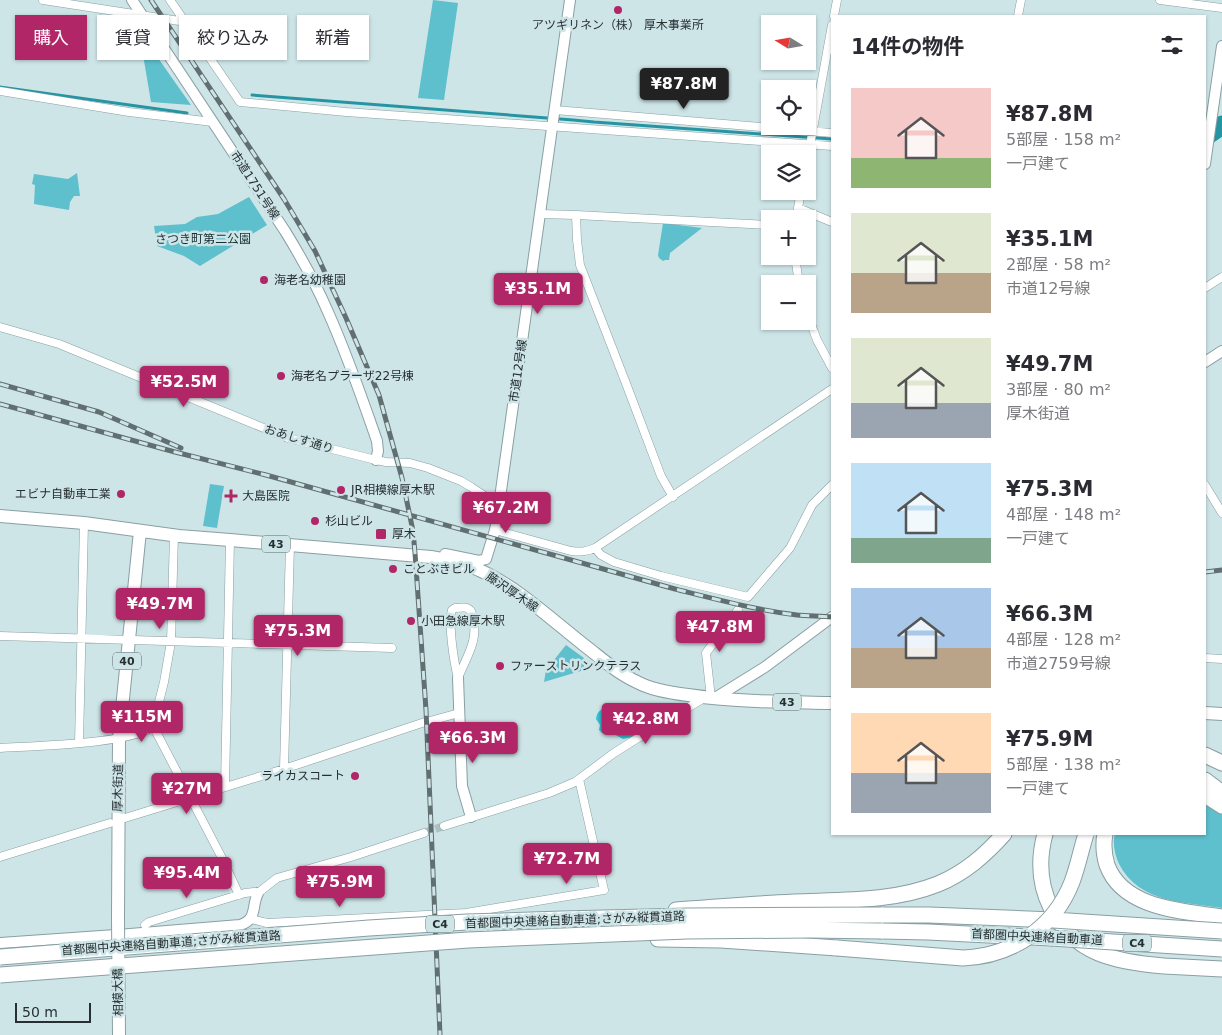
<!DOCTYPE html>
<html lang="ja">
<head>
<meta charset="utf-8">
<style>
  body { margin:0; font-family:"DejaVu Sans","Noto Sans JP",sans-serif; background:#f7f7f7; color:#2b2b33; height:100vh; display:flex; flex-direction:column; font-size:19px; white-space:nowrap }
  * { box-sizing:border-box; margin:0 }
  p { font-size:16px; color:#7c7c81 }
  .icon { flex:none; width:28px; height:28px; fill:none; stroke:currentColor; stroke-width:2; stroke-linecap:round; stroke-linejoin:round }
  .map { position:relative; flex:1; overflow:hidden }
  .side { position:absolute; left:831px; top:15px; width:375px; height:820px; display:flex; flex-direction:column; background:#fff; border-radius:0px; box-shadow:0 1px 4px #0004 }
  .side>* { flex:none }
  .guide { position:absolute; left:15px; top:15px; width:475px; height:45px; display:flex; gap:10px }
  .needle { width:32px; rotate:281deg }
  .fabs { position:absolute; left:761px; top:15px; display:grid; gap:10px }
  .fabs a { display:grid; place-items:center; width:55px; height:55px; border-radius:0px; background:#fff; box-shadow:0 1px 4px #0004; font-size:25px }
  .scale { position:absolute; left:15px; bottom:12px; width:76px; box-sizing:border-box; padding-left:5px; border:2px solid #272f31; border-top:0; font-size:14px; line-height:18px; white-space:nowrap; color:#272f31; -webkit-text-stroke:4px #cee5e8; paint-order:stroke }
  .price { position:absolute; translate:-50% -42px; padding:0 11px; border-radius:5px; background:#b02666; color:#fff; font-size:16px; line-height:32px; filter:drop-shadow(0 1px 2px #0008) }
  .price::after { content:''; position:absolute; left:50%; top:30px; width:15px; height:11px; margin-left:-8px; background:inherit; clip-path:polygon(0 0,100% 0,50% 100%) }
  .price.current { background:#222; color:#fff }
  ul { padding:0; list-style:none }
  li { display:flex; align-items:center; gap:15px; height:125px; padding:0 20px }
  li span { display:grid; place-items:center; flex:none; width:140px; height:100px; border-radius:0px; color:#555 }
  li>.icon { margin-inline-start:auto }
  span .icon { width:60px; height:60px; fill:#fffc; stroke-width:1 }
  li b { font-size:21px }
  h2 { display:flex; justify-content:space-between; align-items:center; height:60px; padding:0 20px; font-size:21px }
  .tag { padding:0 18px; border-radius:0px; background:#fff; box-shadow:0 1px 4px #0004; font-size:18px; line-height:45px }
  .tag.current { background:#b02666; color:#fff }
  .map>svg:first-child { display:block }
</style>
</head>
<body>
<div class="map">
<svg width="1222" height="1035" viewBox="0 0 1222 1035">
  <rect width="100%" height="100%" fill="#cee5e8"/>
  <path fill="#5ebfcd" d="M433,0L458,3L444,100L418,98Z
    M151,48L191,105L151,102L142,49Z
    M77,173L80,196H74L70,202L69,210L34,204L35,185L32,184L34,174L68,179Z
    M249,197L267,225L200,266L184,256L157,246L154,226L185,224L197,217L218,214Z
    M663,223L702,228L670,253L669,260H665L663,261L659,258L658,255Z
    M210,484L224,486L217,528L203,526Z
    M566,645L584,658V670L544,682L546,670Z
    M1205,802L1222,811V908C1184,902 1139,903 1119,864C1115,855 1112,843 1115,834H1205Z"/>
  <path fill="#30c5d8" d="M635,705L643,711L651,709L654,713L652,716L643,718C642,732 637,737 623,739C616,735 610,731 602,733L599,730L600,725L596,719C597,711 601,709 608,707L614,711L618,712L629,706Z"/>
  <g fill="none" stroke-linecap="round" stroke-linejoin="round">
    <path stroke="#2695a3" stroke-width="3" d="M0,87L187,113
      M252,95L573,120L594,122L832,139"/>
    <path stroke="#2695a3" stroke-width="19" d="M1205,137L1222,125"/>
    <path stroke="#adc1c3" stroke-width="8" stroke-dasharray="8 4" stroke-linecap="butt" d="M424,833L444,826"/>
    <g stroke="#899fa3" stroke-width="9">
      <path id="minor" d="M43,0L186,22
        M170,0L240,102L346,112L832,146
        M1160,0L1222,8
        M834,16L837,0
        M1018,16L1021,0
        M0,91L129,112L213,122
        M555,110L832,133
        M808,156L832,25
        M798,208L832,222
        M540,214L576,215L770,225
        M576,215L577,240L580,265L627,386L661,476L673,497
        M796,219L801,191
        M795,256L799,284
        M1205,288L1222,277
        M808,316L817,340L832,368
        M0,327L59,344L288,438L376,460L386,462L410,463L428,468L461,481L471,487L491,500L499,504
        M1205,485L1222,513
        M495,530L571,551C580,552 586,552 595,548L832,389
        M595,548L601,555L614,562L661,576L748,597L790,548L812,505L832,485
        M455,608C459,608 464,607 467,608C476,611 475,633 473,641C471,651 462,668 458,678C454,663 448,624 452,610Z
        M0,636L392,648
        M1205,658L1222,659
        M711,698L706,653L738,610
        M430,721L459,713
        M153,726L222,858L239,895
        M79,743L84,523
        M0,748C29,746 135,744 153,726L164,682L171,642L174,535
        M284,769L290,545
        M225,787L230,540
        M125,818L284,769L425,722
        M444,826L549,793L575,782L614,753L641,736L704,698
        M0,857L110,823
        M251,919L267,923L466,913L604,890L579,779
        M145,925L149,922L245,893L254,892L258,893L277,878L351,857L424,833"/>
    </g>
    <g stroke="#899fa3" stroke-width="12">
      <path id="tertiary" d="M132,0L285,231C301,257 316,284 328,312C347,354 362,398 377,441L378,451L376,460
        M1205,164L1222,46
        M1205,362L1222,351
        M445,554L479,561L486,559
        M486,559L495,530L498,512L570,0
        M458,678L462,786L471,817
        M715,698L765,667L832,617
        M0,943L130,934L240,925C258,919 251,907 258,893"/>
    </g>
    <g stroke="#899fa3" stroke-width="14">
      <path id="primary" d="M0,516L84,523L179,536L230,540L431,557C448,560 464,563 479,570C516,586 552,620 584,645C601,658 617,673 637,682C652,690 671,693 688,695C736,702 784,702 832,703
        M1205,713L1222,714
        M118,918L119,738L140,531"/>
    </g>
    <g stroke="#899fa3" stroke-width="17">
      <path id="motorway" d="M1205,755L1222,763
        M1205,780L1222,793
        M1205,795L1222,806
        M1045,834C1038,860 1039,884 1051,908C1074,955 1117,962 1164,966C1184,967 1203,968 1222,969
        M1105,834C1103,844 1104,855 1107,865C1123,909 1183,911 1222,917
        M676,910C715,907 755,904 794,902C842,900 893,902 938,884C965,873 985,855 1004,834
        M881,915H929L1053,920
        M881,931L928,932L1051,938
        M658,939L721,940L837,948"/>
    </g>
    <use href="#minor" stroke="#fff" stroke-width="8"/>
    <use href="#tertiary" stroke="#fff" stroke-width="10"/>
    <use href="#primary" stroke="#fff" stroke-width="12"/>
    <use href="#motorway" stroke="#fff" stroke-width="15"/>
    <g stroke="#616f71" stroke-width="5">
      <path id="rail" d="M151,0L284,199L315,251L346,318L379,395L402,478L413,531L415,553L426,710L440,1035
        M0,384L99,412L181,448
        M0,404L175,452L266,475L675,589C715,599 756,610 797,615C809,616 821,616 832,617
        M1205,572L1222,570"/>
    </g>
    <use href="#rail" stroke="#cee5e8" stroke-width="3" stroke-dasharray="9" stroke-linecap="butt"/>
    <g stroke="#899fa3" stroke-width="14" stroke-linecap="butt">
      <path id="primary-bridge" d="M118,918L119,1035"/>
    </g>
    <g stroke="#899fa3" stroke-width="17" stroke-linecap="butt">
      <path id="motorway-bridge" d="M1053,920L1222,931
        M1051,938L1222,949
        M837,948L963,958C1012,956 1054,928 1072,882C1078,866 1081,850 1086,834
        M0,957L369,928L467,922L562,919L687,916L881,915
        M0,975L468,940L687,931L809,930L881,931"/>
    </g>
    <use href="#primary-bridge" stroke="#fff" stroke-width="12"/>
    <use href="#motorway-bridge" stroke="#fff" stroke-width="15"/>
  </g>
  <g fill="#b02666" stroke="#cee5e8" stroke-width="2">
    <circle cx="618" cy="10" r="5"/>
    <circle cx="264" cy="280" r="5"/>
    <circle cx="281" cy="376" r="5"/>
    <circle cx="341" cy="490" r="5"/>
    <circle cx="121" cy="494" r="5"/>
    <path d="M228.5 488.5h5v5h5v5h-5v5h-5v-5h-5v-5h5z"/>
    <circle cx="315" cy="521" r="5"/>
    <rect x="375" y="528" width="12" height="12" rx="2.5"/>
    <circle cx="393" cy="569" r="5"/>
    <circle cx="411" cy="621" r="5"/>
    <circle cx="500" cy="666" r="5"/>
    <circle cx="355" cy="776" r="5"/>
  </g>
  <g text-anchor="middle" stroke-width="5" stroke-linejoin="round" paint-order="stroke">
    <g fill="#cee5e8" stroke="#596668" stroke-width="1">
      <rect x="262" y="535.5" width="28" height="17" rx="4"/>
      <rect x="113" y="652.5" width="28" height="17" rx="4"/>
      <rect x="773" y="693.5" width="28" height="17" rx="4"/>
      <rect x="426" y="915.5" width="28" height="17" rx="4"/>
      <rect x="1123" y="934.5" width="28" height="17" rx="4"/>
    </g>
    <g font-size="11" font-weight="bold" fill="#272f31">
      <text x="276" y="548">43</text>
      <text x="127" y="665">40</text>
      <text x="787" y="706">43</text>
      <text x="440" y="928">C4</text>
      <text x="1137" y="947">C4</text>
    </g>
    <g font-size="12" fill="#272f31" stroke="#cee5e8" text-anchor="start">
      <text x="618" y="29" text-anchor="middle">アツギリネン（株） 厚木事業所</text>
      <text x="274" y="284">海老名幼稚園</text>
      <text x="291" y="380">海老名プラーザ22号棟</text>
      <text x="351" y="494">JR相模線厚木駅</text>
      <text x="111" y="498" text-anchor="end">エビナ自動車工業</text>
      <text x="242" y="500">大島医院</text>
      <text x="325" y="525">杉山ビル</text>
      <text x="392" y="538">厚木</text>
      <text x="403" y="573">ことぶきビル</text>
      <text x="421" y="625">小田急線厚木駅</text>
      <text x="510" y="670">ファーストリンクテラス</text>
      <text x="345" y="780" text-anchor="end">ライカスコート</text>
    </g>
    <g font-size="12" fill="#272f31" stroke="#cee5e8">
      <text transform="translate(255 185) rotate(57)" y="4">市道1751号線</text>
      <text transform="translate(518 371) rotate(-82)" y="4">市道12号線</text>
      <text transform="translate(299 439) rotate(17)" y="4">おあしす通り</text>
      <text transform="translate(512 592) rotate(34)" y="4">藤沢厚木線</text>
      <text transform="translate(118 788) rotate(-89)" y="4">厚木街道</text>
      <text transform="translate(575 920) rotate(-2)" y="4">首都圏中央連絡自動車道;さがみ縦貫道路</text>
      <text transform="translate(1037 937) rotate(3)" y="4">首都圏中央連絡自動車道</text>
      <text transform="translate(171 943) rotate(-4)" y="4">首都圏中央連絡自動車道;さがみ縦貫道路</text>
      <text transform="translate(118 992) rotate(-91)" y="4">相模大橋</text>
    </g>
    <g font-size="12" fill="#172f32" stroke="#cee5e8">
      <text x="203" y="243">さつき町第二公園</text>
    </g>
  </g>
</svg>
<div class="fabs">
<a><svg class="needle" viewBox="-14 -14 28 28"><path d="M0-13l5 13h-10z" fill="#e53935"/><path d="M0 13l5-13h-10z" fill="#7c7c81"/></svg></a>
<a><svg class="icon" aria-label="locate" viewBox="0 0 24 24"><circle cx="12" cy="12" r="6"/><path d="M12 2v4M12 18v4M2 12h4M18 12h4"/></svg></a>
<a><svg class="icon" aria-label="layers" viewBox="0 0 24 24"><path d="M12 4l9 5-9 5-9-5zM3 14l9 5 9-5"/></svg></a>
<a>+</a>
<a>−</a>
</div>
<div class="scale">50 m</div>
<b class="price current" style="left:684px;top:110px">¥87.8M</b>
<b class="price" style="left:538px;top:315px">¥35.1M</b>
<b class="price" style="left:184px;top:408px">¥52.5M</b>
<b class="price" style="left:506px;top:534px">¥67.2M</b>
<b class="price" style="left:160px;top:630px">¥49.7M</b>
<b class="price" style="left:720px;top:653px">¥47.8M</b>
<b class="price" style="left:298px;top:657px">¥75.3M</b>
<b class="price" style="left:142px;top:743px">¥115M</b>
<b class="price" style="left:646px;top:745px">¥42.8M</b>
<b class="price" style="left:473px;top:764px">¥66.3M</b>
<b class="price" style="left:187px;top:815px">¥27M</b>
<b class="price" style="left:567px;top:885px">¥72.7M</b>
<b class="price" style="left:187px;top:899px">¥95.4M</b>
<b class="price" style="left:340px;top:908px">¥75.9M</b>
<div class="guide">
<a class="tag current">購入</a>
<a class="tag">賃貸</a>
<a class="tag">絞り込み</a>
<a class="tag">新着</a>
</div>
<section class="side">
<h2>14件の物件<svg class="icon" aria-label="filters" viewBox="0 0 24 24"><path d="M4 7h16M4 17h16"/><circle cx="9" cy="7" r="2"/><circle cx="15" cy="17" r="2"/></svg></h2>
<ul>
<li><span style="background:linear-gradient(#f6c9c9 70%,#8fb573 0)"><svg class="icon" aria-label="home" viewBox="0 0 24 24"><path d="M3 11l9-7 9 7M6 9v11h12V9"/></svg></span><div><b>¥87.8M</b><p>5部屋 · 158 m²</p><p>一戸建て</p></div></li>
<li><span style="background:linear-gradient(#dfe7d0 60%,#b9a48a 0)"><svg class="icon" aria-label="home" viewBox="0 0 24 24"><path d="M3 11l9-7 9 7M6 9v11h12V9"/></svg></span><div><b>¥35.1M</b><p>2部屋 · 58 m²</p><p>市道12号線</p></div></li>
<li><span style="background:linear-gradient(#dfe7d0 65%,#9aa5b1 0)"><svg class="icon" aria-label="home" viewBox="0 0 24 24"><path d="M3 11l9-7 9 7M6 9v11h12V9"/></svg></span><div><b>¥49.7M</b><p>3部屋 · 80 m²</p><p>厚木街道</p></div></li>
<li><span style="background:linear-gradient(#bfe0f5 75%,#7fa58c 0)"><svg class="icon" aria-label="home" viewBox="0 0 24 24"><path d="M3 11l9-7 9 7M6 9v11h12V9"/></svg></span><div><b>¥75.3M</b><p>4部屋 · 148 m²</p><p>一戸建て</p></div></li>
<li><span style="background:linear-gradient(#a9c7e8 60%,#b9a48a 0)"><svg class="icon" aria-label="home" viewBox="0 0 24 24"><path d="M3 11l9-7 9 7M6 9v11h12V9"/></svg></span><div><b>¥66.3M</b><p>4部屋 · 128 m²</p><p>市道2759号線</p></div></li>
<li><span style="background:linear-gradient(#ffd9b3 60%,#9aa5b1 0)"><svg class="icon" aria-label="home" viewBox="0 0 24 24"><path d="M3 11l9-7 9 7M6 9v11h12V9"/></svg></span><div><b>¥75.9M</b><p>5部屋 · 138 m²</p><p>一戸建て</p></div></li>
</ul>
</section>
</div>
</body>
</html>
